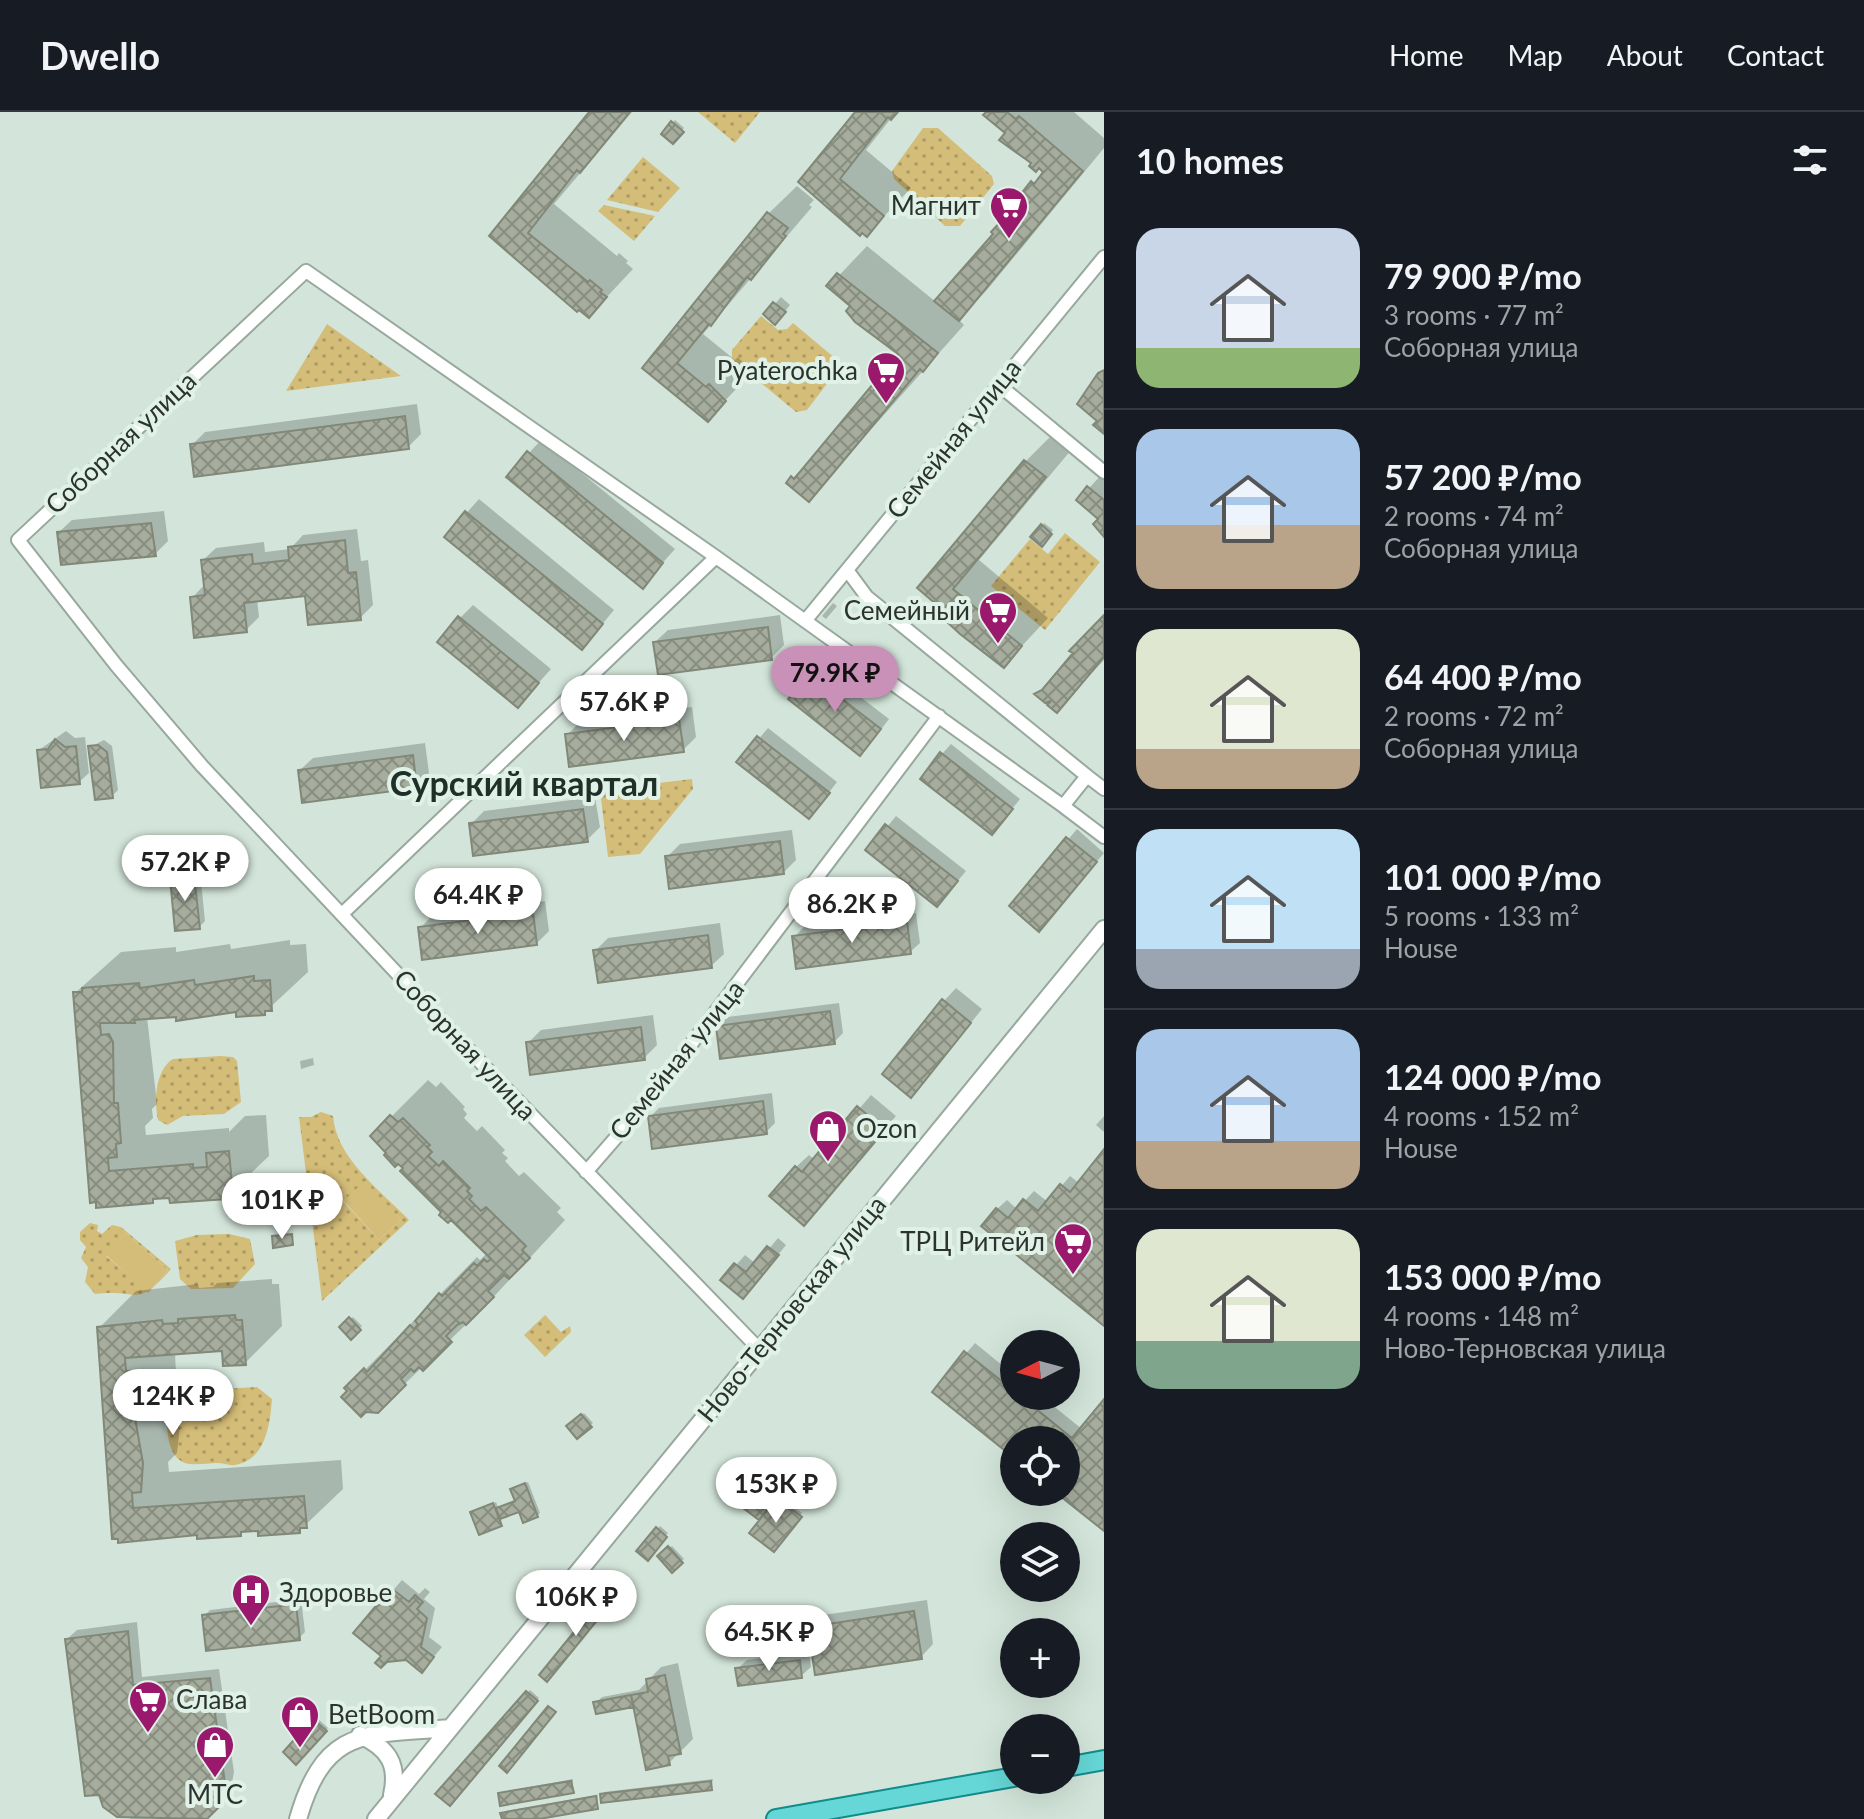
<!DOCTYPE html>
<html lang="en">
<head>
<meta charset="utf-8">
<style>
  body { margin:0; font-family:Lato,sans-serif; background:#242831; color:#f1f3f6; height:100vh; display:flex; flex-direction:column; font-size:30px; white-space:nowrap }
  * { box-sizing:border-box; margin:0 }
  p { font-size:26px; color:#9ea1a6 }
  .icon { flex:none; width:44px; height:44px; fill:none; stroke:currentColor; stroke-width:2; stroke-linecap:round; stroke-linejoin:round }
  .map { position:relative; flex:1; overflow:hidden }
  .details { display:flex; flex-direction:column; background:#171b24; width:760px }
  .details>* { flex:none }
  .needle { width:52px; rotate:264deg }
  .controls { position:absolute; left:1000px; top:1218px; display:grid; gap:16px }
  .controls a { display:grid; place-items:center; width:80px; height:80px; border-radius:50%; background:#171b24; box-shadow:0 8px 32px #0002; font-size:40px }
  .price { position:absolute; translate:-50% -68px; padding:0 18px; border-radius:28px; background:#fff; color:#222; font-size:26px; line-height:52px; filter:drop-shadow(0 2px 4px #0008) }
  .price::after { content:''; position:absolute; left:50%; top:48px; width:24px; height:18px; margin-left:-12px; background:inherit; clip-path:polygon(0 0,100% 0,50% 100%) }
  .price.selected { background:#ca91b8; color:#111 }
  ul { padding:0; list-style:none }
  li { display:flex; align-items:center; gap:24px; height:200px; padding:0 32px }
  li+li { border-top:2px solid #363941 }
  li span { display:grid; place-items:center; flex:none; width:224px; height:160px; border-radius:24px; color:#555 }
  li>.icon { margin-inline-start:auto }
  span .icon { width:96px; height:96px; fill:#fffc; stroke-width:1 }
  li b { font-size:34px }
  h2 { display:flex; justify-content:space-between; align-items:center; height:96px; padding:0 32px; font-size:34px }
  header { display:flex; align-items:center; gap:48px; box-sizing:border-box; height:112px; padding:0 40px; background:#171b24; border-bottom:2px solid #363941 }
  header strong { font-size:38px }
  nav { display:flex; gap:44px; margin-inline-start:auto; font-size:28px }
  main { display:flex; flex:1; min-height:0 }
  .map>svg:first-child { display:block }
</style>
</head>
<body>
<header>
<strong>Dwello</strong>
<nav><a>Home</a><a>Map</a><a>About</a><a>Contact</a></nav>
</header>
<main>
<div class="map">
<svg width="1104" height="1707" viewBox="0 0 1104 1707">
  <defs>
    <pattern id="park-dots" width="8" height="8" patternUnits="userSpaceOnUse" patternTransform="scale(2)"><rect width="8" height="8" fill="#d4bd78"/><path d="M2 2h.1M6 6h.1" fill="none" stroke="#ac9a63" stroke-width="1.8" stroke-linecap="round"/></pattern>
    <pattern id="building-cross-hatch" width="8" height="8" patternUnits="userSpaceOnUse" patternTransform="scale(2)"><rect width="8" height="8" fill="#a6ad9d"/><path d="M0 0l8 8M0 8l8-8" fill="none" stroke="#878d80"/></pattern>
  </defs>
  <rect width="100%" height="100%" fill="#d3e5da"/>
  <path fill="#d4bd78" d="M365,1068L401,1108L379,1128L343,1088Z
    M126,1121L168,1158L148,1181L106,1143Z"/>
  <path fill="url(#park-dots)" fill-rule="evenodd" d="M698,0H760L735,31Z
    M923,16H938L992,64L994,72L960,114H945L894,67L892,59Z
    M643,45L680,76L658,100L607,88Z
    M604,93L655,104L634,129L598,99Z
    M761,204L778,218L787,217L793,211L842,252L807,298L796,300L732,247V238Z
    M327,212L401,264L286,279Z
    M1065,421L1100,450L1045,518L991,474L1030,427L1048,442Z
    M692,667L693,677L640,742L608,745L600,678Z
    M220,944L233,945L237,949L241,990L224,1002L183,1004L167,1013L158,1008C154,990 155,958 173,947Z
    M321,1000L333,1004C336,1046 381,1079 409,1108L322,1189L299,1005H311ZM365,1069L401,1108L379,1128L343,1089Z
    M90,1111L98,1113L97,1119L102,1122L112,1113L121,1115L171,1157C135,1198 141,1176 95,1182L85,1170L88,1155L81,1146L86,1135L80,1128V1120ZM126,1121L168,1158L149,1180L106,1144Z
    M229,1122L250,1127L255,1152L233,1176L191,1177L180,1167L175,1129L197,1123Z
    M545,1203L561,1220L570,1214L571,1220L545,1245L524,1223Z
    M196,1268L224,1277L257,1275L272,1287C270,1312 266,1348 235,1353C229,1354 223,1351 217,1351C207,1351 195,1354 185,1351C161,1342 166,1295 173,1276Z"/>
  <path fill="#0003" d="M592,0H632L554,92L617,144L619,141L628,149L626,151L633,157L589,204L492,124Z
    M858,0H896L866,38L911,76L867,122L801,70Z
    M989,0H1074L1104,26V36L986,179L958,207L964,213L809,387L793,366L820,338L901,242L829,174L867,134L936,190L1045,59Z
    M675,8L684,16L673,29L663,21Z
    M797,74L814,88L809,93L812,95L703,222L735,248L738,245L752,260L708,307L645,256L769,101Z
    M781,185L790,193L781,204L766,202Z
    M417,292L421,322L408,335L192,333L205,320Z
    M1054,321L1072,337L979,448L1048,506L1004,553L920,476L1026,349Z
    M541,328L675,437L642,474L529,341Z
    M1104,360V422L1101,407L1078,388Z
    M479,387L614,498L594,522L446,424Z
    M164,399L168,429L155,442L59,420L72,408Z
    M1044,411L1053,418L1042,432L1033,425Z
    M357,417L361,449L368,448L373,493L360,506L307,482L257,487L259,505L246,518L192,486L205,472L203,448L216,436L264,430L265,440L290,437L303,423Z
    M833,491L837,494L826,507L822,504Z
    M473,493L551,557L518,594L460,506Z
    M780,503L784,533L771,546L655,530L668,518Z
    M1104,505V548L1057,598L1058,584L1037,582Z
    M819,553L889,607L870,632L791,586Z
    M692,595L696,625L683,638L567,623L580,610Z
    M768,616L837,670L818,695L739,650Z
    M66,619L75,626L85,625L89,661L79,670L39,638Z
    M104,628L112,634L118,678L112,684L90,635Z
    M425,631L429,661L416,674L300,658L313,646Z
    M951,632L1020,687L1001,711L942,642Z
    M595,685L600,715L587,728L471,712L484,699Z
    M896,704L966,759L946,783L868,738Z
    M1077,717L1104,741L1048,808L1012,794Z
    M792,718L796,748L783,761L667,745L680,732Z
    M200,759L205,809L199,815L172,767L178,761Z
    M545,789L549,819L536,832L420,816L433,803Z
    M916,801L920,831L910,840L794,825L804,815Z
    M720,811L724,842L711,854L595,839L608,826Z
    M290,828V833L306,832L308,860L264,901L237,898L147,905L157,992L152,997L153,1006L145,1014L146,1023L229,1016V1020L245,1004L266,1003L269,1044L226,1085L171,1084L98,1094L75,881L121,840L176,835V840L230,832L231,837Z
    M956,876L982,897L923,971L944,889Z
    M839,891L843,921L834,930L718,915L727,905Z
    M653,903L657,933L644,946L528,931L541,918Z
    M313,946L314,953L301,957L300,949Z
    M428,968L436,975L441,970L465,995L463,997L467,1002L464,1006L477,1019L482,1014L505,1038L502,1041L508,1046L505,1049L519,1064L524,1060L561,1096L557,1100L565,1108L487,1192L377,1299L347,1276L477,1145L480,1148L487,1141L372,1024Z
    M772,981L775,1011L766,1020L650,1005L659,996Z
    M871,983L896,1004L816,1098L796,1055L809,1043L815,1048Z
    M1104,1004V1020L1096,1013Z
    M1104,1041V1211L997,1097L1007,1088L1017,1097L1034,1079L1048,1090L1070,1064L1079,1071Z
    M292,1097L290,1106L278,1108L280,1098Z
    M778,1126L786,1133L752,1175L723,1168L745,1143L756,1152Z
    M272,1167V1172H279L282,1214L245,1251L224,1237L175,1240L176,1262L170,1268L180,1313L177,1341L168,1350L169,1360L341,1348L343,1377L299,1419L260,1417L120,1429L99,1216L136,1179L198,1172L199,1176L213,1175L217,1171Z
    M353,1205L362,1214L351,1225L342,1215Z
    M975,1231L1014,1263V1284H1041L1082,1317L1104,1290V1417L1059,1380H1066V1328H1014V1344L934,1279Z
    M584,1301L593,1311L577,1324L569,1314Z
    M528,1370L540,1401L537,1404L520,1397L502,1405L501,1412L473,1400L496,1390L498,1395L517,1388L515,1375Z
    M753,1377L774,1393L781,1385L802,1401L774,1438L762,1408L741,1391Z
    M660,1414L668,1421L648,1446L639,1439Z
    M672,1434L684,1447L672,1458L660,1444Z
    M402,1468L419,1482L425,1476L430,1480L424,1487L435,1496L429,1525L442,1535L422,1559L406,1546L384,1544L356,1521Z
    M301,1487L305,1520L299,1526L204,1504L210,1498Z
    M927,1488L933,1532L921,1545L810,1516L823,1503Z
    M137,1510L142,1565L219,1557L234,1660L230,1681L205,1705L131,1707L100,1680L67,1527L77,1518Z
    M809,1540L811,1555L801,1564L737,1557L747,1548Z
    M678,1551L693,1627L669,1651L635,1591H596L602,1585L639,1578L661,1555Z
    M530,1578L539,1586L450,1692L438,1682Z
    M317,1606L328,1616L296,1650L286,1640Z
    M573,1667V1679L500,1682L502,1680Z
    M713,1667L711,1676L602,1682L604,1680Z
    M598,1683L597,1695L528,1707H504L505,1699Z"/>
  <path fill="url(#building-cross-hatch)" stroke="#818878" stroke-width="2" d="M589,0H630L580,61L577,58L528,121L588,170L590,168L602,178L600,180L607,185L589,206L579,198L577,200L489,124Z
    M855,0H898L891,8L888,5L840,67L884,104L867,125L862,121L860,124L798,70Z
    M986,0H1007L1016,7L1019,4L1083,59L959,209L934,189L993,122L991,120L1023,85L1020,83L1031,69L1034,72L1043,60L1039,56L1036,60L1029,54L1031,51L999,28L1005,21L983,3Z
    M671,9L684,20L673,32L661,22Z
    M767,100L788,116L783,122L786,124L751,168L747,165L711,214L709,212L677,251L706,275L709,272L726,289L708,310L642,256Z
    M837,161L938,241L923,260L920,257L809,390L786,371L791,364L794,367L898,242L855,210L846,199L850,194L826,174Z
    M773,190L786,200L775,213L763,202Z
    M1104,258V322L1093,313L1097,309L1077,292L1098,261Z
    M405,304L409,337L194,365L190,332Z
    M527,339L663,451L643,477L506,365Z
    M1024,348L1046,365L953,477L1022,534L1004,556L960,522L933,497L937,493L917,476Z
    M1087,374L1104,388V425L1093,412L1098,407L1076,388Z
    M465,399L603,512L582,538L444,425Z
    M151,411L156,444L61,453L57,420Z
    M1041,412L1052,422L1042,435L1030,425Z
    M345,428L348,461L356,460L361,508L308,513L305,484L244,491L247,520L194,526L190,485L205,483L201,448L252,442L253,452L289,448L288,435Z
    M1104,503V545L1057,601L1047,593L1051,589L1045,591L1034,582L1042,578L1073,541L1069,539Z
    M458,504L539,571L518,596L437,530Z
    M768,515L772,548L658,563L653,530Z
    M808,561L881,617L860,644L788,587Z
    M679,607L684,640L569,655L565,622Z
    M757,624L830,681L809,707L736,650Z
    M55,627L65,635L76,634L80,672L41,676L37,638L48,637Z
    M98,633L107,640L113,686L95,688L88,634Z
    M940,640L1013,697L992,723L920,667Z
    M413,643L417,676L302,691L298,658Z
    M583,697L588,730L473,744L469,711Z
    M885,712L958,769L937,795L865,738Z
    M1066,725L1097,750L1039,820L1009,794Z
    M780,729L784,762L669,777L665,744Z
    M194,763L200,817L175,819L170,766Z
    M533,800L537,833L422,848L418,815Z
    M907,809L911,842L796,857L792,824Z
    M708,823L712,856L598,871L593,838Z
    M254,864V869L270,868L272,899H265V903L236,905V900L176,909V905L134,908L135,911H100L101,923L109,922L113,930L114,991H118L121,1031L116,1032L117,1045L108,1046L109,1059L193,1052V1056L207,1055L206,1041L229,1039L233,1083H227V1087L170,1091L169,1086L153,1087V1091L96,1096V1090L90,1091L73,880H82V876L139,871L140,876L194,868L195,873Z
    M942,887L971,911L911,986L882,962Z
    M830,899L835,932L720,947L716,914Z
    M641,915L645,948L530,963L526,930Z
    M763,989L767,1022L652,1037L648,1004Z
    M857,994L885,1018L804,1114L769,1084L795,1054L802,1060Z
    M390,1003L398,1010L403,1006L430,1033L427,1035L432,1040L428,1044L439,1054L443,1049L470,1076L467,1079L472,1084L469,1087L481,1099L486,1095L526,1134L522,1138L530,1146L509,1167L504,1163L488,1179L494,1185L466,1213L463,1210L457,1213L446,1224L452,1230L423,1259L419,1255L414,1260L411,1257L401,1267L406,1273L378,1301L366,1300L361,1305L341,1285L347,1279L344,1276L364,1256L367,1260L410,1213L414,1217L418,1212L415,1209L439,1181L442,1184L474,1151L477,1154L484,1147L487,1150L491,1147L451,1108L448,1111L439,1103L441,1100L400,1059L403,1056L398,1052L395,1055L384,1043L386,1041L370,1024Z
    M1104,1037V1214L981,1114L996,1096L1008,1106L1023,1087L1038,1099L1060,1072L1070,1080Z
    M292,1122L293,1133L273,1136L272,1124Z
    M767,1134L779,1143L743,1187L720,1168L734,1151L746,1160Z
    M235,1203L236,1208H242L246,1253L223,1254L222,1239L125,1246L126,1259H133L138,1276L140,1301L135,1306L143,1351L141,1380L132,1381L133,1396L304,1384L307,1416H300V1421L258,1424V1419L241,1420V1424L197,1427V1423L118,1431V1427H112L97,1215L162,1208L163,1212L178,1211V1207Z
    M349,1205L361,1218L351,1228L339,1215Z
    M964,1239L1014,1279V1284H1020L1072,1326L1104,1287V1419L1055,1380H1066V1328H1014V1346L932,1280Z
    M581,1302L592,1315L577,1327L566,1314Z
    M525,1371L538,1405L523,1411L519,1400L500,1407L496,1396L515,1389L510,1377Z
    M749,1378L770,1394L759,1408L738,1392Z
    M777,1386L802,1405L774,1440L749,1421Z
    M493,1391L502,1414L479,1423L470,1400Z
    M656,1415L667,1425L648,1449L636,1439Z
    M668,1434L683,1451L672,1461L657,1444Z
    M391,1476L409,1490L415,1483L423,1490L417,1497L427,1506L421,1535L434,1545L422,1561L406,1548L387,1550L381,1556L375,1551L381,1544L353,1521Z
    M604,1483L612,1490L547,1570L539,1563Z
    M296,1492L300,1528L206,1539L202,1503Z
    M914,1499L922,1547L815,1563L808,1515Z
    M128,1519L133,1573L210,1566L225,1671L222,1692L207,1707L117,1705L103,1695L99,1683L85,1684L65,1527Z
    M800,1548L802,1566L738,1574L735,1556Z
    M665,1563L681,1642L668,1644L670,1653L646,1658L631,1583L648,1580L646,1567Z
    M526,1579L538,1589L450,1694L435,1682Z
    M631,1583L634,1595L596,1602L593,1590Z
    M548,1594L556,1600L507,1661L499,1654Z
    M313,1607L327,1619L296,1653L283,1640Z
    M571,1669L574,1681L500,1694L498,1681Z
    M711,1669L712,1678L601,1691L600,1682Z
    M596,1684L598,1697L539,1707H502L500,1701Z"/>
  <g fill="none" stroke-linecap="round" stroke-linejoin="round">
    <g stroke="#97a89e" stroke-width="16">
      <path id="street" d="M999,273L1104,360
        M847,458L867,485L1087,664
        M805,509L1104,145
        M1063,694L1104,725
        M342,802L716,445
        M586,1060L652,984L939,604
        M759,1237L485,955L202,654L116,553L18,428L306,159L716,445L1063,694L1087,664L1104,677"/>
    </g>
    <g stroke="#97a89e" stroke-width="20">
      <path id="secondary" d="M360,1623C388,1636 399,1652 392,1683
        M298,1707C325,1613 367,1623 450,1616
        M376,1707L1104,817"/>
    </g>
    <g stroke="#0f8c8b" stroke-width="22">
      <path id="primary" d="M1066,1655L1104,1648
        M776,1707L1014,1665"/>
    </g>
    <use href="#street" stroke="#fff" stroke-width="12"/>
    <use href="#secondary" stroke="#fff" stroke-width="16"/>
    <use href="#primary" stroke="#66d7d7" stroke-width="18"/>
  </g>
  <defs>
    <g id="supermarket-pin" transform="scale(2)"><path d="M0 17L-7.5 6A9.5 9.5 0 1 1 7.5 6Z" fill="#9b196d" stroke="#e0f2e7"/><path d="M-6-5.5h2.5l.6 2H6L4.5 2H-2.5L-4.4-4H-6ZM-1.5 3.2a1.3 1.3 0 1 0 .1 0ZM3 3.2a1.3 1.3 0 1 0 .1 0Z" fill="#fff"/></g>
    <g id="shop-pin" transform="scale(2)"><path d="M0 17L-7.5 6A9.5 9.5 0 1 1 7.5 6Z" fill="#9b196d" stroke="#e0f2e7"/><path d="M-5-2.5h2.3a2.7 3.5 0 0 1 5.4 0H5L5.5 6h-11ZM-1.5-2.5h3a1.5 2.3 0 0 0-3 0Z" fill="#fff"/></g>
    <g id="hospital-pin" transform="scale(2)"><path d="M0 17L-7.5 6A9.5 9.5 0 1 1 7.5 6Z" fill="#9b196d" stroke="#e0f2e7"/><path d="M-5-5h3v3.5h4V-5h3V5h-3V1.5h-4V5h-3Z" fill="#fff"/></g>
  </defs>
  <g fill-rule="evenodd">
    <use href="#supermarket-pin" x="1009" y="94"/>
    <use href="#supermarket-pin" x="886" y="259"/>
    <use href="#supermarket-pin" x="998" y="499"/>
    <use href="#shop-pin" x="828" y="1017"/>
    <use href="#supermarket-pin" x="1073" y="1130"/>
    <use href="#hospital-pin" x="251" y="1481"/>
    <use href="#supermarket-pin" x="148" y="1588"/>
    <use href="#shop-pin" x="300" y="1603"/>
    <use href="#shop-pin" x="215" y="1633"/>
  </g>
  <g text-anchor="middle" stroke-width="8" stroke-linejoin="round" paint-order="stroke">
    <g font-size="26" fill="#2c332f" stroke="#e0f2e7" text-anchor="end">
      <text x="981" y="103">Магнит</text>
      <text x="858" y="268">Pyaterochka</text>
      <text x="970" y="508">Семейный</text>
      <text x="856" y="1026" text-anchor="start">Ozon</text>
      <text x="1045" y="1139">ТРЦ Ритейл</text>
      <text x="279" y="1490" text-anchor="start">Здоровье</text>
      <text x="176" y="1597" text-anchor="start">Слава</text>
      <text x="328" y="1612" text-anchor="start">BetBoom</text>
      <text x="215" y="1692" text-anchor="middle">МТС</text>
    </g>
    <g font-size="26" fill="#2c332f" stroke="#e0f2e7">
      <text transform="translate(954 327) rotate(-51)" y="9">Семейная улица</text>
      <text transform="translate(121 331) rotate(-43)" y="9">Соборная улица</text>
      <text transform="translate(465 933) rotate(47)" y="9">Соборная улица</text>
      <text transform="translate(677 948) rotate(-51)" y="9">Семейная улица</text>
      <text transform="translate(792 1197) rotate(-51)" y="9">Ново-Терновская улица</text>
    </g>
    <g font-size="34" font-weight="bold" fill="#202f27" stroke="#e0f2e7">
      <text x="524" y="684">Сурский квартал</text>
    </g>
  </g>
</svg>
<div class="controls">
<a><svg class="needle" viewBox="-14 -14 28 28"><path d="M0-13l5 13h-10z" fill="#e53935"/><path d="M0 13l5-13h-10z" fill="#9ea1a6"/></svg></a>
<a><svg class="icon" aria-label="locate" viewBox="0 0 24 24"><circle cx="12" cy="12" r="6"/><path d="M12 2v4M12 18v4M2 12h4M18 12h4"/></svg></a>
<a><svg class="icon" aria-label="layers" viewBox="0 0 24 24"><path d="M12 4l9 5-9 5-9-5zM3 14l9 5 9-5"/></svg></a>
<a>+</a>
<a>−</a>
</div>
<b class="price selected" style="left:835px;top:602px">79.9K ₽</b>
<b class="price" style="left:624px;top:631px">57.6K ₽</b>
<b class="price" style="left:185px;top:791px">57.2K ₽</b>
<b class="price" style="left:478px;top:824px">64.4K ₽</b>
<b class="price" style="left:852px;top:833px">86.2K ₽</b>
<b class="price" style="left:282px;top:1129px">101K ₽</b>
<b class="price" style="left:173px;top:1325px">124K ₽</b>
<b class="price" style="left:776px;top:1413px">153K ₽</b>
<b class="price" style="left:576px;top:1526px">106K ₽</b>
<b class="price" style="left:769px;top:1561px">64.5K ₽</b>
</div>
<section class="details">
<h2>10 homes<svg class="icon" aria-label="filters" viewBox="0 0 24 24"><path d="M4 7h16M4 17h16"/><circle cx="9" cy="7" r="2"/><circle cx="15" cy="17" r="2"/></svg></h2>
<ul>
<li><span style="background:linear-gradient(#c9d6e8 75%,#8fb573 0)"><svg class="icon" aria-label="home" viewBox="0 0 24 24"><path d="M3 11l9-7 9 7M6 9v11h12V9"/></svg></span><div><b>79 900 ₽/mo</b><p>3 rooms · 77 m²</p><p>Соборная улица</p></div></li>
<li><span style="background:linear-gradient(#a9c7e8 60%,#b9a48a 0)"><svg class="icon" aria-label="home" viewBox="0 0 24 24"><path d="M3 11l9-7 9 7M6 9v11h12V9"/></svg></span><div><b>57 200 ₽/mo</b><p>2 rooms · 74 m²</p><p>Соборная улица</p></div></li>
<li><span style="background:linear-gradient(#dfe7d0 75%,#b9a48a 0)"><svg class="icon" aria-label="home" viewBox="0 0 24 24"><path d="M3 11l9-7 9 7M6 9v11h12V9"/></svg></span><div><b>64 400 ₽/mo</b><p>2 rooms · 72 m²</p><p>Соборная улица</p></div></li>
<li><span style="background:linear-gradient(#bfe0f5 75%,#9aa5b1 0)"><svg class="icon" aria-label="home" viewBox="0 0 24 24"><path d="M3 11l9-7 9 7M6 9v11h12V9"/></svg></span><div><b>101 000 ₽/mo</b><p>5 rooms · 133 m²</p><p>House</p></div></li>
<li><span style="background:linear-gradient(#a9c7e8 70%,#b9a48a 0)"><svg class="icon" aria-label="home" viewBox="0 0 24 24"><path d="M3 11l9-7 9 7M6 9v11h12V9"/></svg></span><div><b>124 000 ₽/mo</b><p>4 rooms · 152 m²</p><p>House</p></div></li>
<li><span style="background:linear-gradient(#dfe7d0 70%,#7fa58c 0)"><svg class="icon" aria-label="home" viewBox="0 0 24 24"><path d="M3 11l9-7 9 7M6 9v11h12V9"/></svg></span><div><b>153 000 ₽/mo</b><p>4 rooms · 148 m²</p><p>Ново-Терновская улица</p></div></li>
</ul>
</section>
</main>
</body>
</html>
